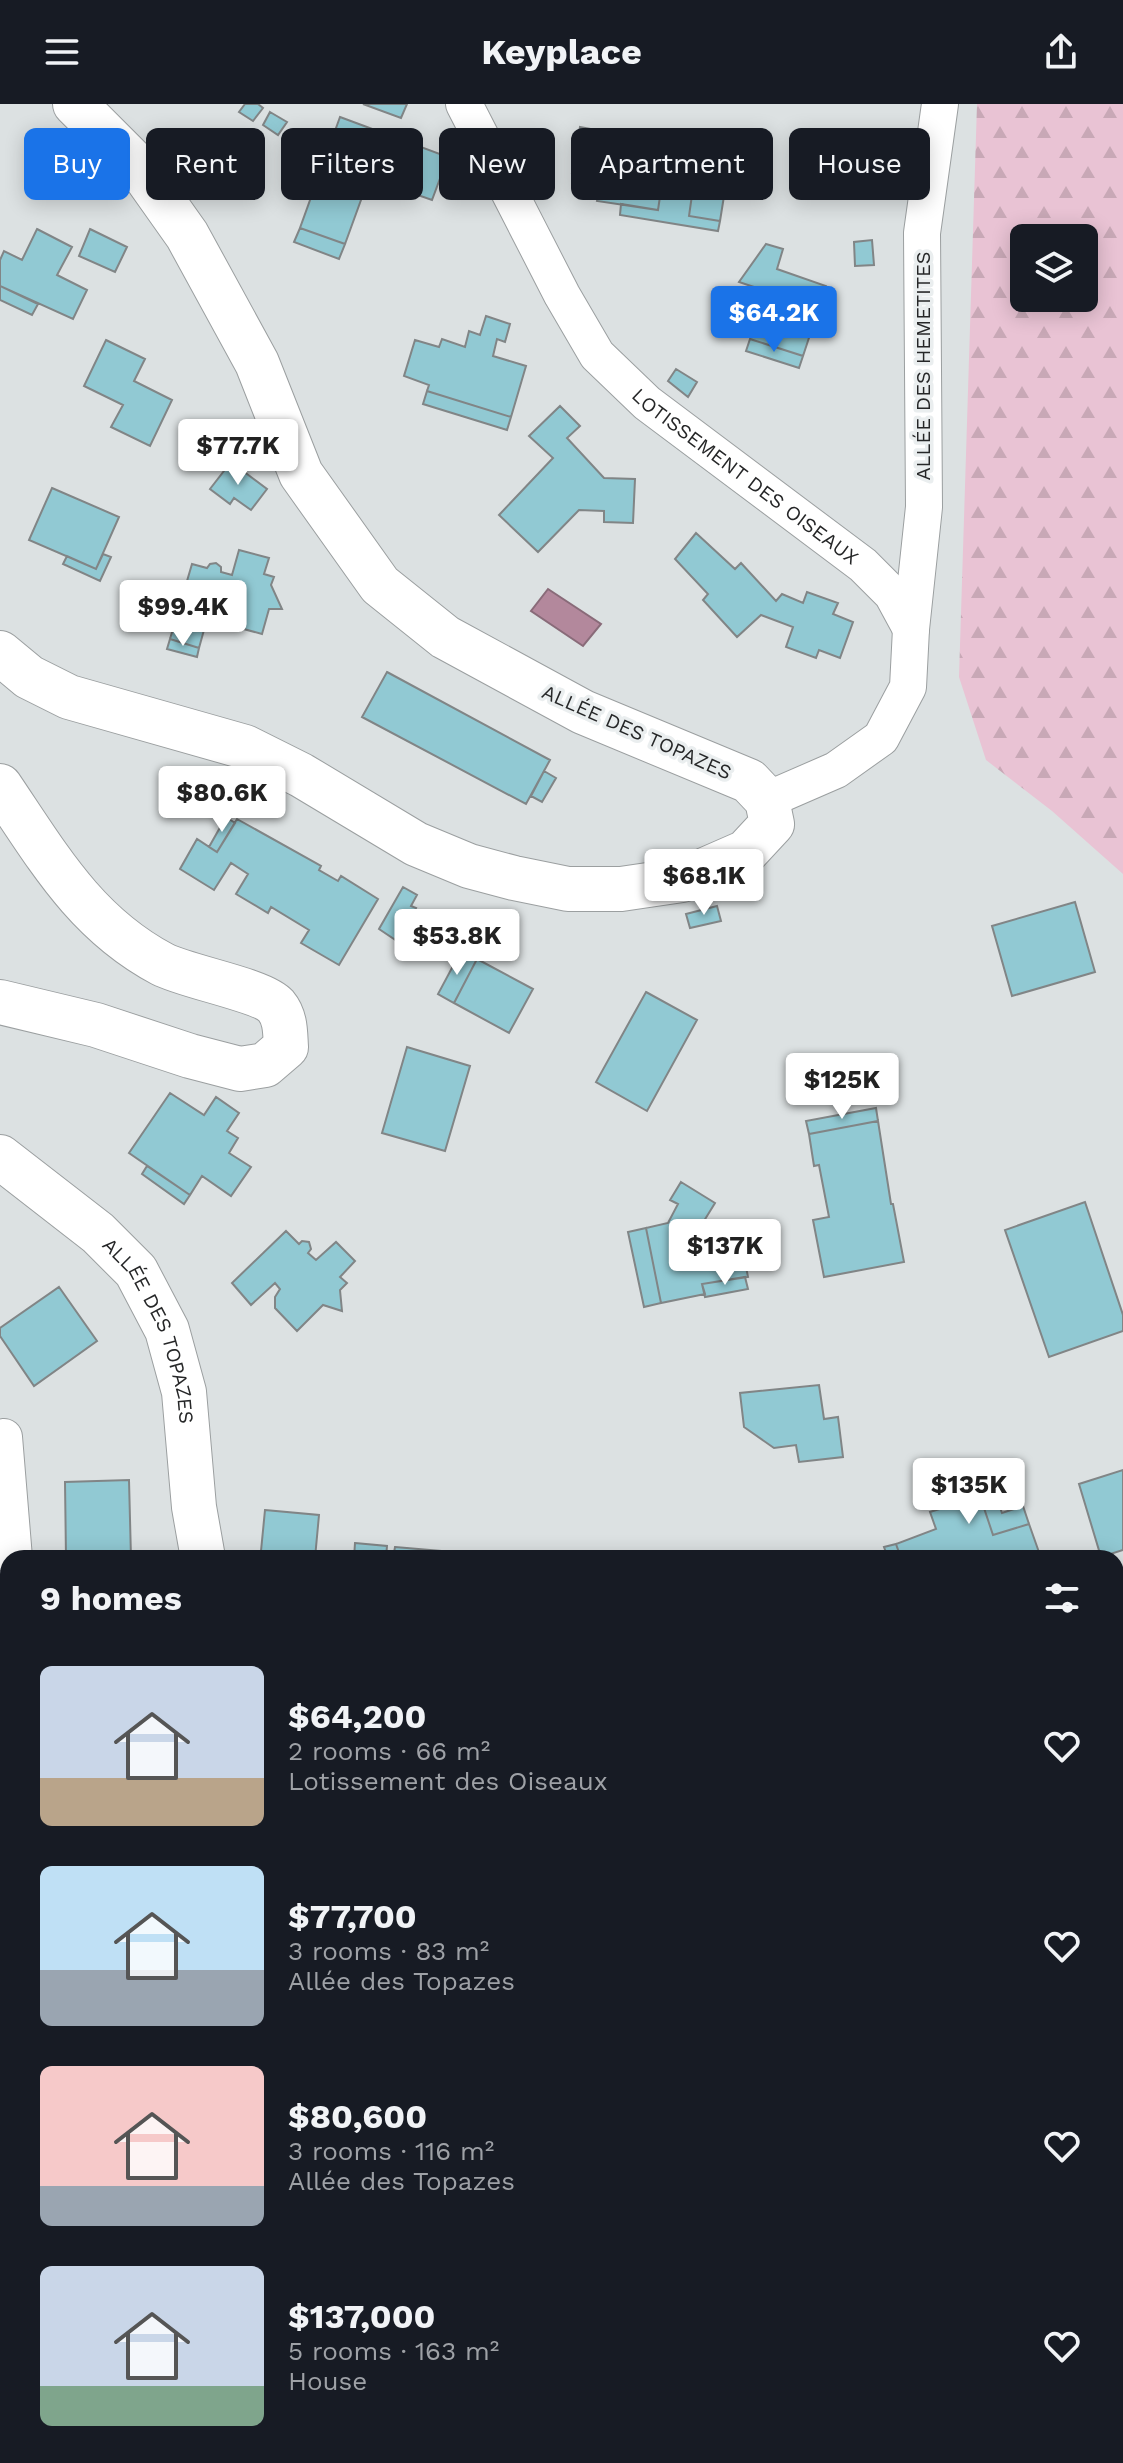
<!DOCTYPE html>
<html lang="en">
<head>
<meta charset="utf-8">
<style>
  body { margin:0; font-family:"Work Sans",sans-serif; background:#20242c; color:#f1f3f6; height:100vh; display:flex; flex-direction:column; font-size:30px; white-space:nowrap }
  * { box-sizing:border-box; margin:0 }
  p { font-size:26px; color:#9ea1a6 }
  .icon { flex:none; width:44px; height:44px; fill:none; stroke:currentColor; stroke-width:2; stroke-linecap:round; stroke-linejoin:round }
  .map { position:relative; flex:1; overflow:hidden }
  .details { position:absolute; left:0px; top:1446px; width:1124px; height:914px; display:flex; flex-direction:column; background:#171b24; border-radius:24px 24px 0 0; box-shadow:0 4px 20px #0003 }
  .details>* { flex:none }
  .top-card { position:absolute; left:24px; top:24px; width:1076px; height:72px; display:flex; gap:16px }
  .tools { position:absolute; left:1010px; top:120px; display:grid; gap:16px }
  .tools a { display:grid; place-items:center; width:88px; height:88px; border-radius:12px; background:#171b24; box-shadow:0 4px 20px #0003; font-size:40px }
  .price { position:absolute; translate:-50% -68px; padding:0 18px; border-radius:8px; background:#fff; color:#222; font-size:26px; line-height:52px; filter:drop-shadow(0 2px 4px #0008) }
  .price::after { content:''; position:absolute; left:50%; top:48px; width:24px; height:18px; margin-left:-12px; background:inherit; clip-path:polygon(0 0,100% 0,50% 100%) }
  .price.active { background:#1a73e8; color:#fff }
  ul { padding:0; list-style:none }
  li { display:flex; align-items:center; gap:24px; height:200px; padding:0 40px }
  li span { display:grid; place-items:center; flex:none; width:224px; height:160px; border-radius:12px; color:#555 }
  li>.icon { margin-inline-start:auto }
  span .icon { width:96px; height:96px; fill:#fffc; stroke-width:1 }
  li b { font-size:34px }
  h2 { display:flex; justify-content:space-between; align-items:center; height:96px; padding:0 40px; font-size:34px }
  .pill { padding:0 28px; border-radius:12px; background:#171b24; box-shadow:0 4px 20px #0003; font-size:28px; line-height:72px }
  .pill.active { background:#1a73e8; color:#fff }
  header { display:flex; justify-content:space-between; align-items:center; height:104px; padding:0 40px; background:#171b24; font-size:36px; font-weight:700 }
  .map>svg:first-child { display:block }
</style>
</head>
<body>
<header><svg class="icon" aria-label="menu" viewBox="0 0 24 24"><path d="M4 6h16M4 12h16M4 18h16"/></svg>Keyplace<svg class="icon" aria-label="share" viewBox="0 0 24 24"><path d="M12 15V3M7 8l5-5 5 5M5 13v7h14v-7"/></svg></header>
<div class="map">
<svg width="1123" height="2359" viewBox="0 0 1123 2359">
  <defs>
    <pattern id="forest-firs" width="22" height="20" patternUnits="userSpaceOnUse" patternTransform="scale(2)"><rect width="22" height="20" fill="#e9c3d4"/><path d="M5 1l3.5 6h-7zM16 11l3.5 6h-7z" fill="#c8a8b6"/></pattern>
  </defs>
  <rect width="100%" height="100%" fill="#dce1e2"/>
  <path fill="url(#forest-firs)" fill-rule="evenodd" d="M977,0H1123V770L1052,707L986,656L959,573ZM1024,134H1084V194H1024Z"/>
  <path fill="#b3889c" stroke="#896b79" stroke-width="2" d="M548,485L601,520L583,542L531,507Z"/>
  <path fill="#91c9d3" stroke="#818586" stroke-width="2" d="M245,0H258L263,4L253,17L239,8Z
    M363,0H407L401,14Z
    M270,8L287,18L278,31L263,21Z
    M340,13L448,53L432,96L369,74L345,140L300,124Z
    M580,23L607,28L604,46L728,67L720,117L689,112L692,91L661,86L658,106L597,97L601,74L572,69Z
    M607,32L708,49L705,63L604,46Z
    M661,86L692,91L689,112L720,117L718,127L620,111L621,100L658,106Z
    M300,124L345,140L339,155L294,138Z
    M37,125L72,143L57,171L87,186L73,215L0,182V156L4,147L22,156Z
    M90,125L127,143L115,168L79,152Z
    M872,136L874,161L855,162L854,138Z
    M766,140L783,145L777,165L826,182L803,252L750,235L766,187L739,178Z
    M0,182L38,200L32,211L0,196Z
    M486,212L510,220L505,238L497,235L493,252L526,262L511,313L427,287L429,281L404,272L415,236L439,243L442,235L465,243L469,227L480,231Z
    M750,235L803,252L799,264L746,247Z
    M106,236L145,255L134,277L172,296L150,342L111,323L123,301L84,282Z
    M676,265L697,278L688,293L668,277Z
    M427,287L511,313L507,326L423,300Z
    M560,302L580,322L567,334L604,374L635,375L633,419L604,418V407L579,406L538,448L499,411L553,354L529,332Z
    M231,358L267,385L251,406L234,394L230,400L210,385Z
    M52,384L119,413L96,465L29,436Z
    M696,429L735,465L741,459L776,497L782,490L803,499L807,488L838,499L833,510L853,518L840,554L819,546L816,554L786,543L793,523L761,511L737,533L703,496L708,490L675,455Z
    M239,446L269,454L264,470L274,473L271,481L282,505H269L262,530L207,515L199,544L170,535L192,460L207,464L210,460L216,459L221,463V468L232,471Z
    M103,450L111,453L100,477L63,460L67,452L96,465Z
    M170,535L199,544L197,553L167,545Z
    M387,568L550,656L526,700L362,613Z
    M544,667L556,674L542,698L531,692Z
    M226,713L235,719L217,748L209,743Z
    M237,715L321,762L319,766L338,777L341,772L378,795L339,861L301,839L309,826L271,803L268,809L236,790L248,770L231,759L214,786L180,765L197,735L217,748Z
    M403,783L417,791L411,802L416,804L397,837L379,825Z
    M1075,798L1095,868L1012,892L992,822Z
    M717,802L721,817L690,824L686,810Z
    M461,847L477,855L454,899L438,890Z
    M477,855L533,885L509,929L454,899Z
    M646,888L697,916L647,1007L596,978Z
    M407,943L470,962L445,1047L382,1029Z
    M170,989L204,1011L216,993L239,1009L227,1027L238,1034L229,1049L251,1063L231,1092L202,1072L190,1091L129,1049Z
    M876,1004L878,1017L809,1030L806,1017Z
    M878,1017L891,1100H893L904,1158L824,1173L813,1116L829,1113L819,1061L814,1062L809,1030Z
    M147,1062L190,1091L184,1100L142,1070Z
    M681,1078L715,1099L699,1125L737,1117L748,1173L702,1180L705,1190L661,1199L646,1124L668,1119L678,1100L670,1096Z
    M1085,1098L1123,1211V1227L1049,1253L1005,1126Z
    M646,1124L661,1199L644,1203L628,1128Z
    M286,1127L299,1140L302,1137L309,1138L311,1145L308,1149L316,1156L336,1138L355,1157L340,1173L347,1179L340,1186L342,1207L323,1201L297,1227L275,1204V1193L280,1185L275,1179L251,1201L232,1179Z
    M745,1173L748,1185L705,1193L702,1180Z
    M59,1183L97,1237L34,1282L0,1232V1224Z
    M819,1281L824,1315L838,1313L843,1353L799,1358L796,1341L774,1344L744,1323L740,1289Z
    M984,1358L994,1387L980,1392L993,1431L1029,1420L1040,1451L1031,1454H901L896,1440L936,1425L930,1408L952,1401L942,1373Z
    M1123,1366V1446L1101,1453L1079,1380Z
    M129,1376L131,1454H66L65,1378Z
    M994,1387L1002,1409L1023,1402L1029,1420L993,1431L980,1392Z
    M265,1406L319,1411L315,1454H289L290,1450L261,1447Z
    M355,1439L387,1442L386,1454H354Z
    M896,1440L901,1454H888L884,1443Z
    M395,1443L464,1449L463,1454H393Z
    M1123,1945V2014L1116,1993V1947Z
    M646,2352H710L717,2356L715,2359H658Z
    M859,2352H883L894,2359H865L858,2354Z
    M883,2352H943L949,2356L951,2352H962L972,2358L894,2359Z"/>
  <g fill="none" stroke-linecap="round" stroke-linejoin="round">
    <g stroke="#9b9fa0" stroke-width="38">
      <g id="street">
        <path id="s1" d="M464,0L562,191L597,251L647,299L863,461L892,490L911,525"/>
        <path d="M767,696L836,666L881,634L908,583L911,525L924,403L922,129L940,0"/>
        <path d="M4,1333L14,1454"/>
        <path d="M1116,1856L1123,1855"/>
        <path d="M1116,2252L1123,2251"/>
        <path d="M807,2352L810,2359"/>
        <path d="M1022,2352L1024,2359"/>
      </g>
    </g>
    <g stroke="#9b9fa0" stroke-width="46">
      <g id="secondary">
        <path d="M0,549L29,573L69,593L245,643L301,671L416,740L469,762L514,774L568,785H621L682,776L746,748L772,720L767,696L749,677L583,608L445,533L380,481L301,370L257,259L187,131L141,66L75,0"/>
        <path d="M0,682C48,753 85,819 162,860C187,873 262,886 276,902C286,914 285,929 286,943L265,961L240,965L190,952L96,921L0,898"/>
        <path id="s2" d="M0,1053L98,1129L136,1167L167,1226L184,1288L194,1403L203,1454"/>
        <path d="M0,1905L8,1910"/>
        <path d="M0,2197L8,2207"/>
        <path d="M91,2352L95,2359"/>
      </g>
    </g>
    <use href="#street" stroke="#fff" stroke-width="36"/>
    <use href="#secondary" stroke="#fff" stroke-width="44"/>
  </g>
  <g text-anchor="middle" stroke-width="7" stroke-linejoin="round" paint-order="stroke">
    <g font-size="20" fill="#262728" stroke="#eaeeef">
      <text transform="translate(923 262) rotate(-90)" y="7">ALLÉE DES HEMETITES</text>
      <text dy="7" stroke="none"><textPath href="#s1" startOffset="476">LOTISSEMENT DES OISEAUX</textPath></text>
      <text transform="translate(637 628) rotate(24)" y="7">ALLÉE DES TOPAZES</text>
      <text dy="7" stroke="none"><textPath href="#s2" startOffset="238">ALLÉE DES TOPAZES</textPath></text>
    </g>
  </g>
</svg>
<div class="tools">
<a><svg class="icon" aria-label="layers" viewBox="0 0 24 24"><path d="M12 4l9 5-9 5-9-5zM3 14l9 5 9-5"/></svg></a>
</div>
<b class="price active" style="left:774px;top:250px">$64.2K</b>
<b class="price" style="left:238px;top:383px">$77.7K</b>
<b class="price" style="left:183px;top:544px">$99.4K</b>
<b class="price" style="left:222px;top:730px">$80.6K</b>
<b class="price" style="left:704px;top:813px">$68.1K</b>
<b class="price" style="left:457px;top:873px">$53.8K</b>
<b class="price" style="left:842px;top:1017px">$125K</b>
<b class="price" style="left:725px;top:1183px">$137K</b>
<b class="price" style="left:969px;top:1422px">$135K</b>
<div class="top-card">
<a class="pill active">Buy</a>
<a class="pill">Rent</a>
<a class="pill">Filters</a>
<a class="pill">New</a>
<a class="pill">Apartment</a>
<a class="pill">House</a>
</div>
<section class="details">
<h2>9 homes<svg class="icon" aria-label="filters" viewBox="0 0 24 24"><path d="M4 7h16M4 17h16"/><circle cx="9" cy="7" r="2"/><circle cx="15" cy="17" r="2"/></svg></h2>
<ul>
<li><span style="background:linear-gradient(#c9d6e8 70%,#b9a48a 0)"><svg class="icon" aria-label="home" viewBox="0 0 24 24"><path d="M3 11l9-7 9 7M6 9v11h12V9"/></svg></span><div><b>$64,200</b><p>2 rooms · 66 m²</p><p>Lotissement des Oiseaux</p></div><svg class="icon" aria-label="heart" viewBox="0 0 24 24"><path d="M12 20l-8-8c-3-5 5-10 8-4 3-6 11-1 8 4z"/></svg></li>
<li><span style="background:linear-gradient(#bfe0f5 65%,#9aa5b1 0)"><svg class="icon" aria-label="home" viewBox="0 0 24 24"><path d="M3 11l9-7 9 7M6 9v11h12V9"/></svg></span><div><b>$77,700</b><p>3 rooms · 83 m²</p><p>Allée des Topazes</p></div><svg class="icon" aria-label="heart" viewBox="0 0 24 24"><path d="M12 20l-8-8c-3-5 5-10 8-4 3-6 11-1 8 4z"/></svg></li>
<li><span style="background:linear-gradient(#f6c9c9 75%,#9aa5b1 0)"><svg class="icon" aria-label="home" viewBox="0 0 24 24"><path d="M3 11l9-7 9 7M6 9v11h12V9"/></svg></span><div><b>$80,600</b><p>3 rooms · 116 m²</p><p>Allée des Topazes</p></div><svg class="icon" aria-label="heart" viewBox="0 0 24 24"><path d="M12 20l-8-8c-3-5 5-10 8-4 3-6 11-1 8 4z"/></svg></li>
<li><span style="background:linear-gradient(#c9d6e8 75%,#7fa58c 0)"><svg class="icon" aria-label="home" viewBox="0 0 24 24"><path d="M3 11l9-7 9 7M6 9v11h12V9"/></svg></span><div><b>$137,000</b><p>5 rooms · 163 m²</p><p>House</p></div><svg class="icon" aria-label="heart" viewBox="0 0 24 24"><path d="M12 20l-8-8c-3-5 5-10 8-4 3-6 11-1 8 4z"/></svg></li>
</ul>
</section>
</div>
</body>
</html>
